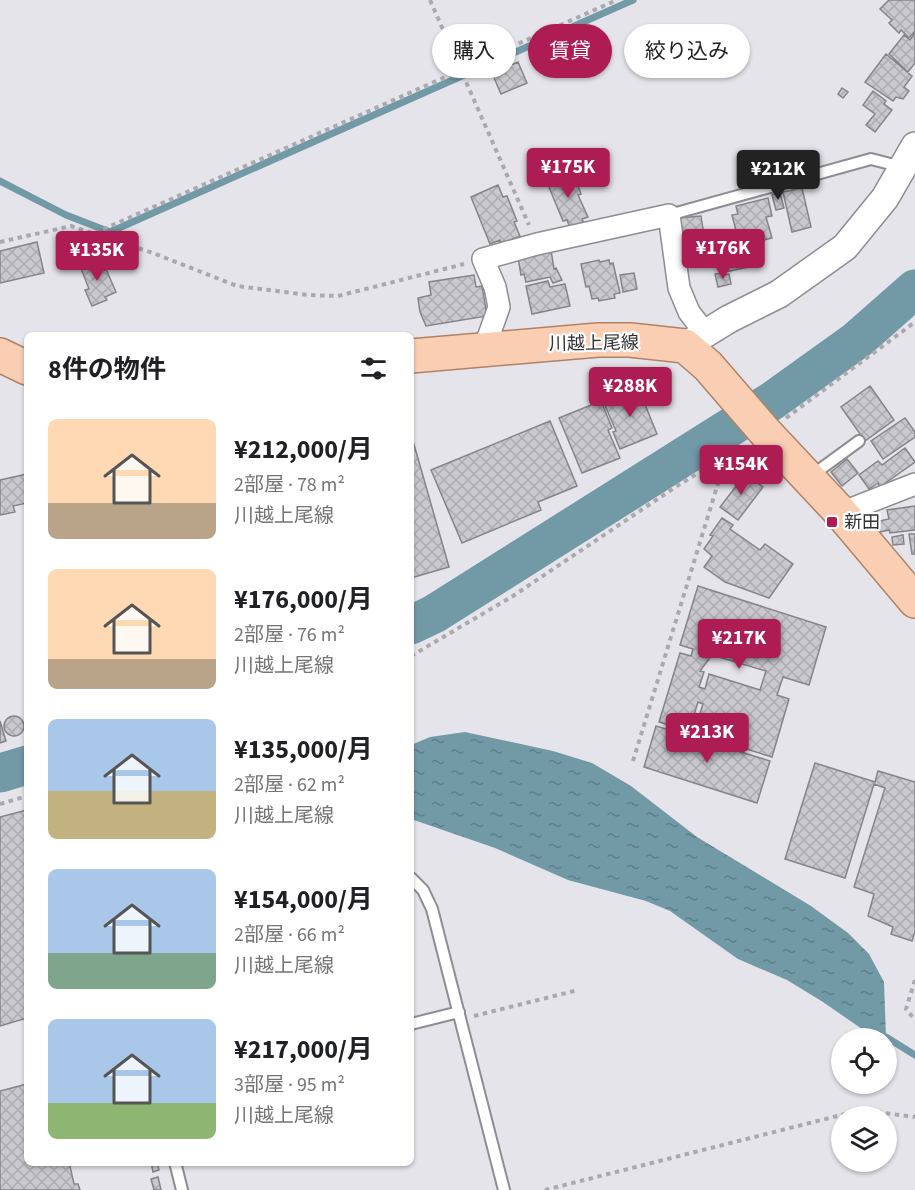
<!DOCTYPE html>
<html lang="ja">
<head>
<meta charset="utf-8">
<style>
  body { margin:0; font-family:"Source Sans 3","Noto Sans JP",sans-serif; background:#f2f2f2; color:#202124; height:100vh; display:flex; flex-direction:column; font-size:22px; white-space:nowrap }
  * { box-sizing:border-box; margin:0 }
  p { font-size:20px; color:#757577 }
  .icon { flex:none; width:33px; height:33px; fill:none; stroke:currentColor; stroke-width:2; stroke-linecap:round; stroke-linejoin:round }
  .map { position:relative; flex:1; overflow:hidden }
  .drawer { position:absolute; left:24px; top:332px; width:390px; height:834px; display:flex; flex-direction:column; background:#fff; border-radius:9px; box-shadow:0 2px 4px #0004 }
  .drawer>* { flex:none }
  .hud { position:absolute; left:432px; top:24px; width:393px; height:54px; display:flex; gap:12px }
  .controls { position:absolute; left:831px; top:1028px; display:grid; gap:12px }
  .controls a { display:grid; place-items:center; width:66px; height:66px; border-radius:50%; background:#fff; box-shadow:0 2px 4px #0004; font-size:30px }
  .price { position:absolute; translate:-50% -51px; padding:0 14px; border-radius:6px; background:#ad1d54; color:#fff; font-size:20px; line-height:39px; filter:drop-shadow(0 2px 3px #0008) }
  .price::after { content:''; position:absolute; left:50%; top:36px; width:18px; height:14px; margin-left:-9px; background:inherit; clip-path:polygon(0 0,100% 0,50% 100%) }
  .price.on { background:#222; color:#fff }
  ul { padding:0; list-style:none }
  li { display:flex; align-items:center; gap:18px; height:150px; padding:0 24px }
  li span { display:grid; place-items:center; flex:none; width:168px; height:120px; border-radius:9px; color:#555 }
  li>.icon { margin-inline-start:auto }
  span .icon { width:72px; height:72px; fill:#fffc; stroke-width:1 }
  li b { font-size:26px }
  h2 { display:flex; justify-content:space-between; align-items:center; height:72px; padding:0 24px; font-size:26px }
  .chip { padding:0 21px; border-radius:27px; background:#fff; box-shadow:0 2px 4px #0004; font-size:21px; line-height:54px }
  .chip.on { background:#ad1d54; color:#fff }
  .map>svg:first-child { display:block }
</style>
</head>
<body>
<div class="map">
<svg width="915" height="1190" viewBox="0 0 915 1190">
  <defs>
    <pattern id="water-ripples" width="26" height="14" patternUnits="userSpaceOnUse" patternTransform="scale(1.5)"><rect width="26" height="14" fill="#7299a6"/><path d="M2 4q2-2 4 0t4 0M15 11q2-2 4 0t4 0" fill="none" stroke="#5e7d88"/></pattern>
    <pattern id="building-cross-hatch" width="8" height="8" patternUnits="userSpaceOnUse" patternTransform="scale(1.5)"><rect width="8" height="8" fill="#c9c8cd"/><path d="M0 0l8 8M0 8l8-8" fill="none" stroke="#adacb0"/></pattern>
  </defs>
  <rect width="100%" height="100%" fill="#e4e4ea"/>
  <path fill="url(#water-ripples)" d="M465,732L553,751L592,763L631,786L697,837L811,906L848,933L869,954L884,982L886,1037L875,1038L823,1002L787,980L738,959L670,911L646,901L568,880L495,848L411,819V745L430,737Z"/>
  <g fill="none" stroke-linecap="round" stroke-linejoin="round">
    <path stroke="#7299a6" stroke-width="7" d="M0,181L66,215L110,232L633,0
      M886,1037L915,1055"/>
    <path stroke="#7299a6" stroke-width="39" d="M411,625L434,614L772,401L857,340L915,289
      M0,773L27,765"/>
  </g>
  <path fill="url(#building-cross-hatch)" stroke="#858489" stroke-width="1.5" fill-rule="evenodd" d="M889,0H915V31L909,38L901,30L899,33L889,23L892,20L880,9Z
    M915,33V63L908,72L889,54L904,35L910,40Z
    M886,54L912,76L904,87L909,91L903,99L896,97L893,101L865,82Z
    M518,62L527,83L501,94L492,73Z
    M842,88L848,92L843,98L838,94Z
    M873,91L886,101L884,104L892,110L875,132L866,125L875,114L863,105Z
    M567,172L572,182L576,181L581,194L578,195L588,217L582,219L584,223L570,228L567,220L563,221L546,180Z
    M498,185L503,197L507,196L517,221L514,222L520,236L501,244L500,240L490,244L471,197Z
    M802,188L811,227L792,232L783,192Z
    M780,193L784,208L776,210L772,195Z
    M768,198L772,216L766,217L772,238L740,246L732,215L738,214L736,206Z
    M701,216L704,236L707,235L710,260L683,264L678,218Z
    M37,242L44,273L0,283V251Z
    M750,247L754,266L725,272L721,254Z
    M551,250L554,269L556,268L562,280L553,283L550,277L526,282L524,274L521,275L518,257Z
    M99,258L104,270L106,269L116,292L105,297L107,300L92,306L85,290L89,289L80,266Z
    M599,260L600,262L609,260L610,264L613,263L620,293L614,294L615,298L599,301L598,298L592,299L589,286L586,287L581,264Z
    M634,273L637,289L623,292L620,275Z
    M723,273V275L729,274L731,284L718,287L715,274Z
    M474,275L476,287L482,286L487,316L426,326L420,312L418,298L431,295L429,282Z
    M548,281L550,287L565,284L570,306L532,314L526,286Z
    M870,386L894,420L865,441L841,407Z
    M638,387L657,434L620,449L613,432L616,431L603,401Z
    M601,401L612,428L608,430L620,458L582,473L559,418Z
    M905,418L915,432V437L883,459L871,441Z
    M550,421L577,486L538,502L541,510L462,543L431,470Z
    M411,434L449,567L411,578Z
    M905,448L915,462L880,487L878,483L869,489L859,475L878,461L882,465Z
    M847,459L858,473L842,486L831,472Z
    M743,472L763,487L738,520L720,507L737,485L734,483Z
    M27,474V503L13,506L15,512L0,515V480Z
    M915,506V530L890,533L889,530L880,532L879,521L889,519L887,510Z
    M722,518L733,525L730,529L760,550L765,544L793,564L769,598L725,582L704,567L712,556L704,549L713,536L710,535Z
    M909,534H915V554H912Z
    M903,535L904,544L893,545L892,537Z
    M698,586L826,627L809,685L783,677L777,695L789,699L772,757L694,733L703,704L698,702L689,731L659,722L680,653L691,656L693,649L680,645ZM712,655L766,671L760,690L709,674L705,689L699,687L704,672L700,671Z
    M4 726a10 10 0 1 1 20 0a10 10 0 1 1-20 0Z
    M0,721L6,741L0,743Z
    M656,726L770,761L757,803L644,767Z
    M815,763L875,782L878,771L915,782V932L912,941L891,934L893,927L868,916L874,894L854,887L885,788L874,784L845,878L785,859Z
    M27,810V1018L0,1026V817Z
    M27,1084V1162H69L74,1184H78L80,1190H0V1091Z
    M151,1162H157L159,1170L153,1172Z
    M158,1177L161,1190H154L151,1179Z"/>
  <g fill="none" stroke-linecap="round" stroke-linejoin="round">
    <g stroke="#8d8d92" stroke-width="14">
      <path id="service" d="M669,215L871,159L902,167
        M811,476L859,441
        M411,878L423,890L432,909L504,1190
        M411,1024L459,1012
        M175,1162L182,1190"/>
    </g>
    <g stroke="#8d8d92" stroke-width="24">
      <path id="minor" d="M484,349L499,307L495,287L483,259L537,244L669,215L679,288L689,312L705,333
        M841,513L915,484"/>
    </g>
    <g stroke="#8d8d92" stroke-width="30">
      <path id="tertiary" d="M685,346L729,319L779,294L845,247L885,198L915,146"/>
    </g>
    <g stroke="#b08265" stroke-width="36">
      <path id="primary" d="M0,355L27,368
        M411,356L598,340H630L685,346L708,366L766,433L841,513L915,601"/>
    </g>
    <path stroke="#aaaaae" stroke-width="4" stroke-dasharray="4.5 4.5" stroke-linecap="butt" d="M430,0L529,225
      M461,69L617,0
      M95,233L461,70
      M0,242L71,226L153,253L237,286L308,295L338,296L464,264
      M786,418L915,322
      M411,656L513,596L677,486L742,446
      M633,761L727,454
      M0,804L27,796
      M915,980L906,1009L915,1020
      M474,1016L578,990
      M545,1190L861,1110L915,1117"/>
    <use href="#service" stroke="#fff" stroke-width="10"/>
    <use href="#minor" stroke="#fff" stroke-width="21"/>
    <use href="#tertiary" stroke="#fff" stroke-width="27"/>
    <use href="#primary" stroke="#f9ceb3" stroke-width="33"/>
  </g>
  <rect fill="#ad1d54" stroke="#fff" stroke-width="2" x="826" y="516" width="12" height="12" rx="3"/>
  <g text-anchor="middle" stroke-width="4.5" stroke-linejoin="round" paint-order="stroke">
    <g font-size="18" fill="#313133" stroke="#fff">
      <text transform="translate(594 343) rotate(-1)" y="6">川越上尾線</text>
    </g>
    <g font-size="18" fill="#313133" stroke="#fff" text-anchor="start">
      <text x="844" y="528">新田</text>
    </g>
  </g>
</svg>
<div class="controls">
<a><svg class="icon" aria-label="locate" viewBox="0 0 24 24"><circle cx="12" cy="12" r="6"/><path d="M12 2v4M12 18v4M2 12h4M18 12h4"/></svg></a>
<a><svg class="icon" aria-label="layers" viewBox="0 0 24 24"><path d="M12 4l9 5-9 5-9-5zM3 14l9 5 9-5"/></svg></a>
</div>
<b class="price" style="left:568px;top:199px">¥175K</b>
<b class="price on" style="left:778px;top:201px">¥212K</b>
<b class="price" style="left:723px;top:280px">¥176K</b>
<b class="price" style="left:97px;top:282px">¥135K</b>
<b class="price" style="left:630px;top:418px">¥288K</b>
<b class="price" style="left:741px;top:496px">¥154K</b>
<b class="price" style="left:739px;top:670px">¥217K</b>
<b class="price" style="left:707px;top:764px">¥213K</b>
<div class="hud">
<a class="chip">購入</a>
<a class="chip on">賃貸</a>
<a class="chip">絞り込み</a>
</div>
<section class="drawer">
<h2>8件の物件<svg class="icon" aria-label="filters" viewBox="0 0 24 24"><path d="M4 7h16M4 17h16"/><circle cx="9" cy="7" r="2"/><circle cx="15" cy="17" r="2"/></svg></h2>
<ul>
<li><span style="background:linear-gradient(#ffd9b3 70%,#b9a48a 0)"><svg class="icon" aria-label="home" viewBox="0 0 24 24"><path d="M3 11l9-7 9 7M6 9v11h12V9"/></svg></span><div><b>¥212,000/月</b><p>2部屋 · 78 m²</p><p>川越上尾線</p></div></li>
<li><span style="background:linear-gradient(#ffd9b3 75%,#b9a48a 0)"><svg class="icon" aria-label="home" viewBox="0 0 24 24"><path d="M3 11l9-7 9 7M6 9v11h12V9"/></svg></span><div><b>¥176,000/月</b><p>2部屋 · 76 m²</p><p>川越上尾線</p></div></li>
<li><span style="background:linear-gradient(#a9c7e8 60%,#c2b280 0)"><svg class="icon" aria-label="home" viewBox="0 0 24 24"><path d="M3 11l9-7 9 7M6 9v11h12V9"/></svg></span><div><b>¥135,000/月</b><p>2部屋 · 62 m²</p><p>川越上尾線</p></div></li>
<li><span style="background:linear-gradient(#a9c7e8 70%,#7fa58c 0)"><svg class="icon" aria-label="home" viewBox="0 0 24 24"><path d="M3 11l9-7 9 7M6 9v11h12V9"/></svg></span><div><b>¥154,000/月</b><p>2部屋 · 66 m²</p><p>川越上尾線</p></div></li>
<li><span style="background:linear-gradient(#a9c7e8 70%,#8fb573 0)"><svg class="icon" aria-label="home" viewBox="0 0 24 24"><path d="M3 11l9-7 9 7M6 9v11h12V9"/></svg></span><div><b>¥217,000/月</b><p>3部屋 · 95 m²</p><p>川越上尾線</p></div></li>
</ul>
</section>
</div>
</body>
</html>
